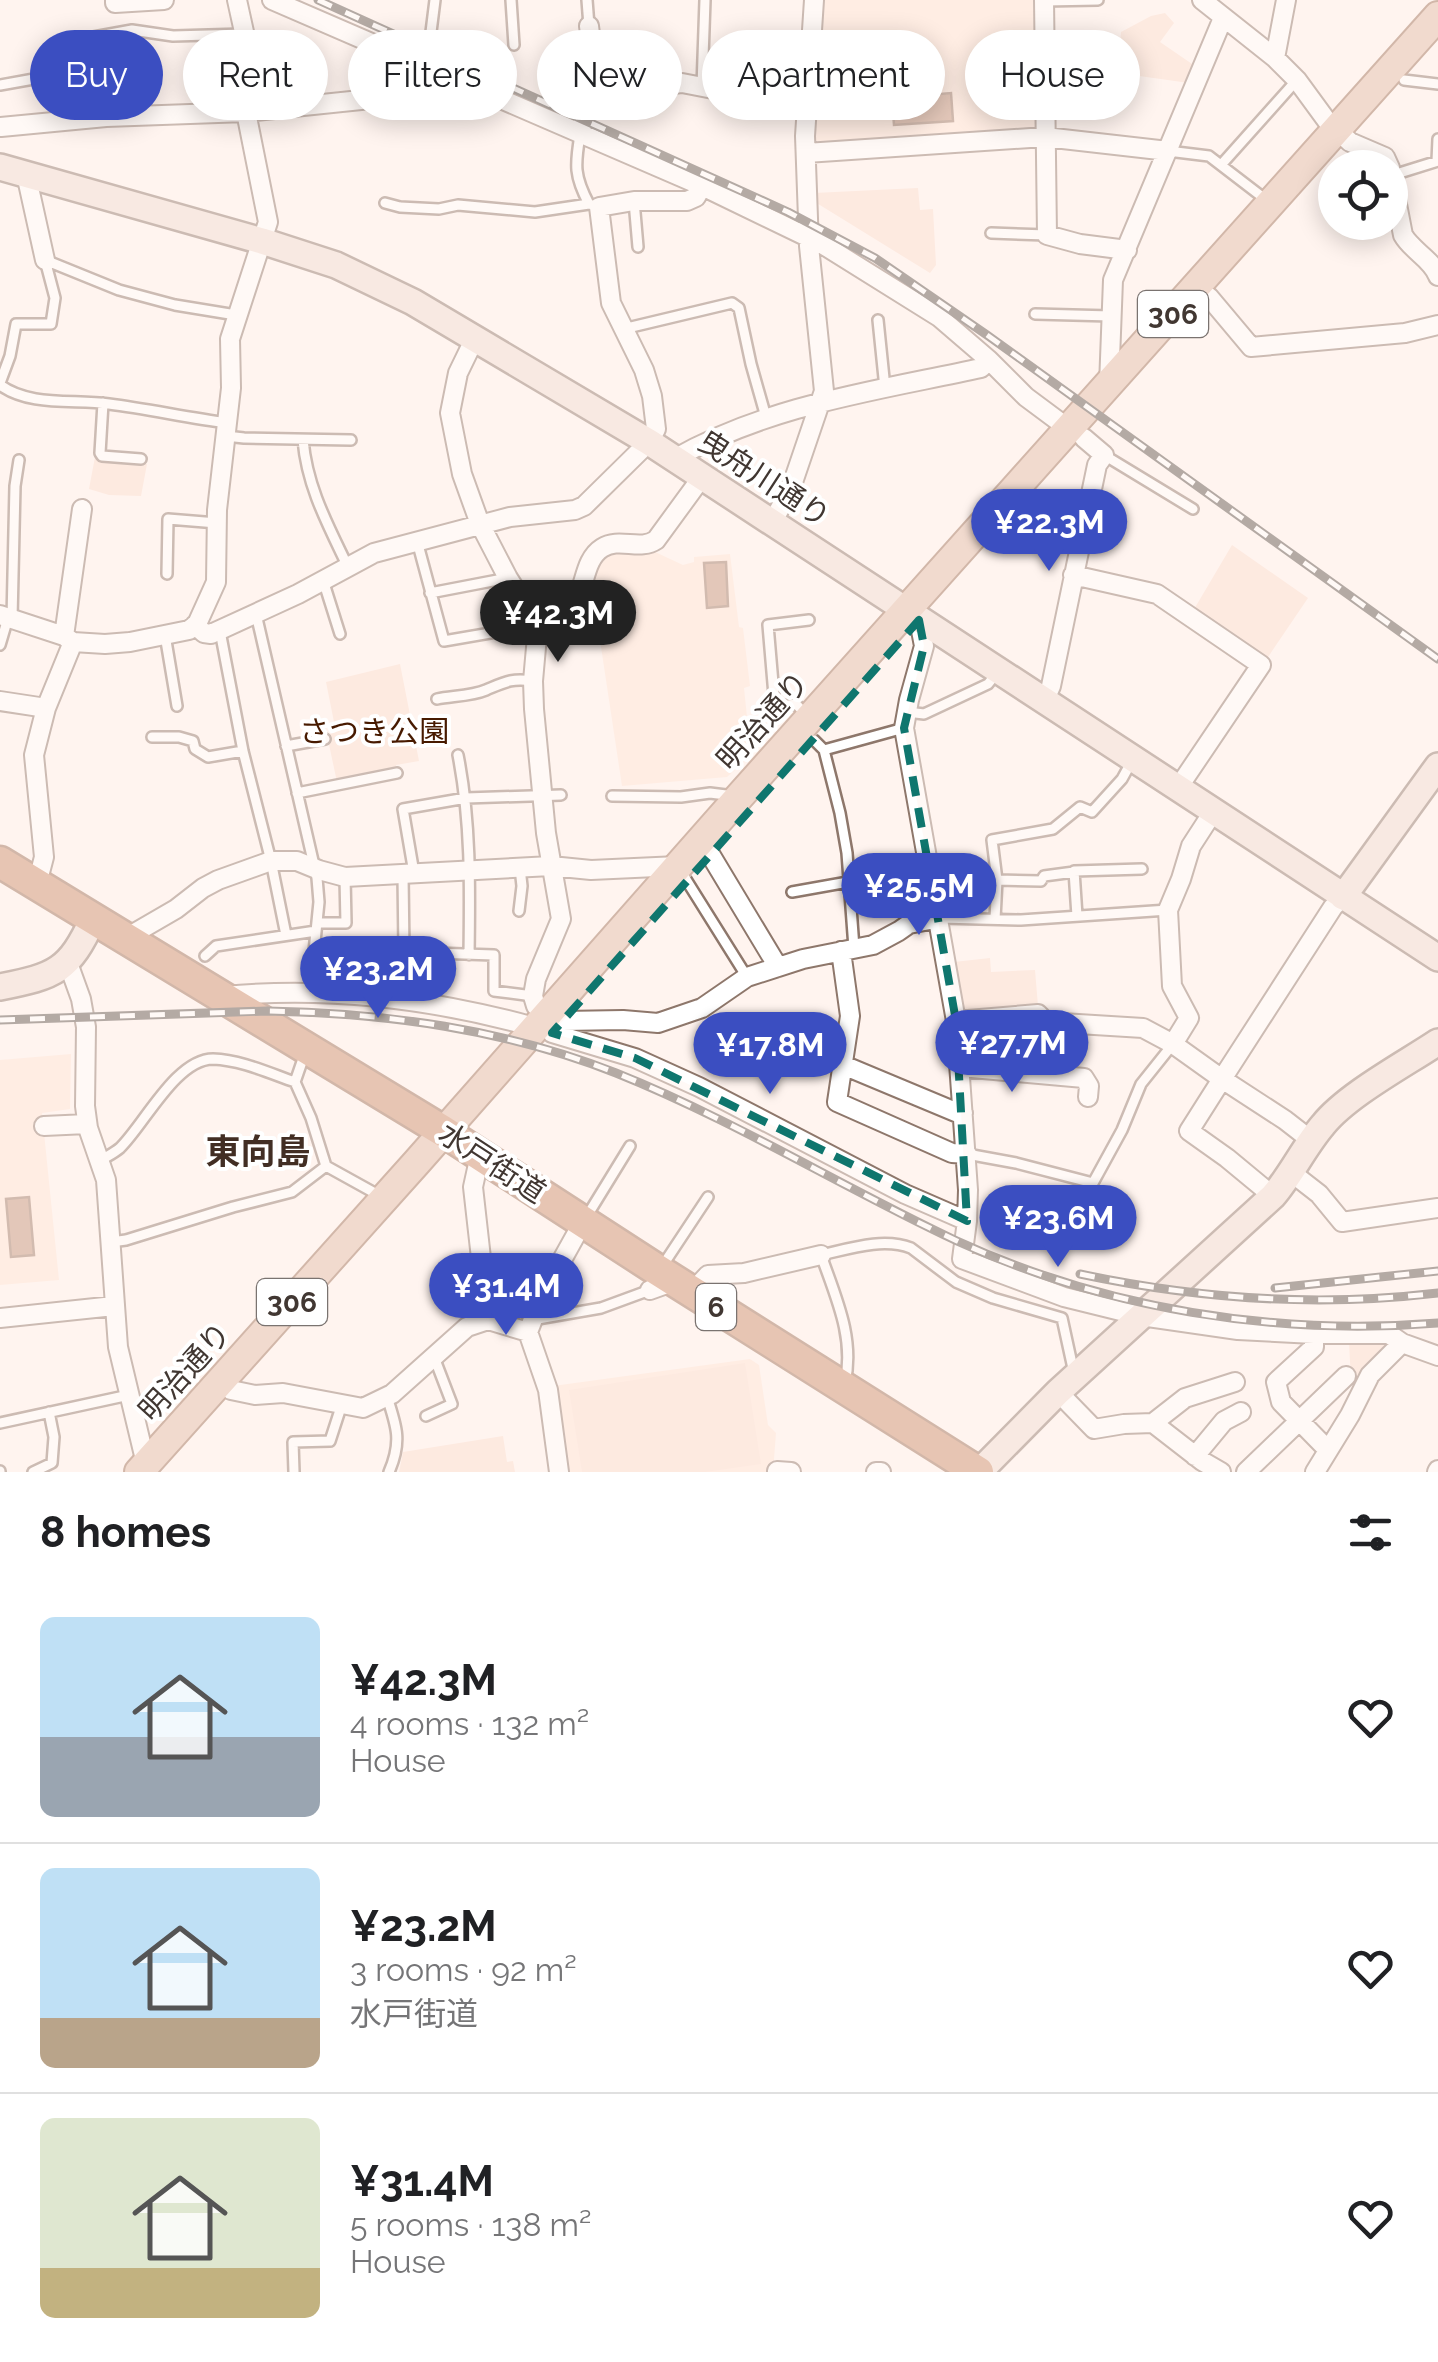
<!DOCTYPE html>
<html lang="en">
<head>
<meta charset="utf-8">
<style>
  body { margin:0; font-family:Raleway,"Noto Sans JP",sans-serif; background:#f6f6f6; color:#202124; height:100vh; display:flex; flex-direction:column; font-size:38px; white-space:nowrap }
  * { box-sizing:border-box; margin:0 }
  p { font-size:32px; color:#757577 }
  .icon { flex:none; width:55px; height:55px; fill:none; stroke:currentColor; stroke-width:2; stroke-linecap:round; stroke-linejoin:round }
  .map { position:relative; height:1472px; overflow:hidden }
  .panel { display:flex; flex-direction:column; background:#fff; flex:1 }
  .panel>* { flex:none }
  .top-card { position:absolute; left:30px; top:30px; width:1380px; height:90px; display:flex; gap:20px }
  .tools { position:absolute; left:1318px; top:150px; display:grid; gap:20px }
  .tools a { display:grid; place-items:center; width:90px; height:90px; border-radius:50%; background:#fff; box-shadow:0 5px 25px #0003; font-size:50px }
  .price { position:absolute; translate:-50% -85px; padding:0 22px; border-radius:35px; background:#3b4ec1; color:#fff; font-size:32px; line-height:65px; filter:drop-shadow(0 2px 5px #0008) }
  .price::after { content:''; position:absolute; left:50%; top:60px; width:30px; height:22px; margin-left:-15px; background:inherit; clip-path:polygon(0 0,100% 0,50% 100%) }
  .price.current { background:#222; color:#fff }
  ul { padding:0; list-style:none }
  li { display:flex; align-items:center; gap:30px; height:250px; padding:0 40px }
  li+li { border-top:2px solid #e0e0e0 }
  li span { display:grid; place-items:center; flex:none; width:280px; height:200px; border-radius:15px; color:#555 }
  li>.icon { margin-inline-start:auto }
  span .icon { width:120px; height:120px; fill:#fffc; stroke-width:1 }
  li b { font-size:42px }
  h2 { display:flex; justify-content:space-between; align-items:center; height:120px; padding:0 40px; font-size:42px }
  .pill { padding:0 35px; border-radius:45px; background:#fff; box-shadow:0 5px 25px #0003; font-size:35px; line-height:90px }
  .pill.current { background:#3b4ec1; color:#fff }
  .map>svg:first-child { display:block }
</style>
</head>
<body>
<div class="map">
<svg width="1438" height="1472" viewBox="0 0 1438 1472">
  <rect width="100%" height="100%" fill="#fff4ef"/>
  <path fill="#ffe4d6" d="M820,0H1038L1041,132L813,146Z
    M616,547L643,552L653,551L683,565L694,562V557L730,554L739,627L743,628L750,686L744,688L751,756L727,777L622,786L590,574L599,556Z
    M71,1054L70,1109L42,1113L59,1280L0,1285V1060Z
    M750,1359L759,1365L768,1425L776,1433L773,1472H564L553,1386Z"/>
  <path fill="#fbddcf" d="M1165,13L1174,23L1160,42L1195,66L1189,83L1118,73L1121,32L1151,16Z
    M918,188L920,210L933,209L936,265L930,273L815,202L814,193Z
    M95,457L147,464L141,496L109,495L89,489Z
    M1232,545L1308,598L1266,660L1193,611Z
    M400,664L419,761L396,765V771L337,782L327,735L336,732L326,682Z
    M990,958L991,972L1035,970L1038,1006L962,1011L954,962Z
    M1349,1341H1384L1389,1350L1359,1383L1351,1382Z
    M745,1363L761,1464L705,1472H582L569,1390Z
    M503,1436L507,1462L513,1461L515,1472H399L403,1452Z"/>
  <path fill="#c19178" stroke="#9b7663" stroke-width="2.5" d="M951,93L953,121L894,125L892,98Z
    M726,562L728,606L707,608L704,563Z
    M29,1197L34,1255L11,1257L6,1199Z"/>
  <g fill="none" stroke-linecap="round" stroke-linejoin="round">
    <g stroke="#8e776b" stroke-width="14">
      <path id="lane" d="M511,0L514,45
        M587,0L589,26
        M1044,1L1098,0
        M431,32L435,0
        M1046,52L1093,53
        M1404,80L1438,84
        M0,85L56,75L52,57L55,44L132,30L173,36L244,34
        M702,87L705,0
        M200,112V77
        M580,135C575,165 574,176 589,204
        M1168,151L1209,156L1265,199
        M1437,161L1438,139
        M1221,165L1296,81
        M1393,175L1438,161
        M634,201L638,247
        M385,203L400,207L439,209L458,205L535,212L589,204L599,207
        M991,233L1047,235
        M45,260L119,290L175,305L236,315
        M1035,314L1111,316
        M878,320L885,388
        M623,329L732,303L739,308L751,364L766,417
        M0,383L10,356L16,324H51L55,298L45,260
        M0,385C30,407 74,399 109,404C149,409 188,418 228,423
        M103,403L100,453L102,456L141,459
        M226,436L244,438L351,440
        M303,440C307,487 328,525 348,567
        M1104,455L1193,509
        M417,541L444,641L537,625
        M167,574L168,519L217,523
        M323,580L340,634
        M430,593L508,578
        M256,614L317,878L319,902L310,991
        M12,619L15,486L19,460
        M220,631L243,751L271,861L286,935
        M165,635L177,706
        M0,645L8,618
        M437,699C452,696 472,696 486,690C505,682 511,678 533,681
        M907,712L924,714L988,684L996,674
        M808,717L796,704L775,707L768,625L809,620
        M152,737H179L193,741L195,749L208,757L243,751
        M814,740L824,750L840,813L847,853L854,948
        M286,746L325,739
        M824,750L904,728
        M458,755C471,821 470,887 469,955
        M297,793L397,773
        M612,796L681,797L710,793L734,796
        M680,870L747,977
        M414,873L403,809L466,798L561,795
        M403,875L404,952
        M997,880L1041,881L1044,876L1074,872
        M792,892L848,882
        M519,911L522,886L520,868
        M1077,916L1074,871L1142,869
        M940,918L1021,920L1168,910
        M995,919L997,880L992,840L1053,829L1080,807L1092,812L1122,779L1133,759
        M317,923H346L345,877
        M314,949L494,955V991L533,996
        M205,956L216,946L316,931
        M305,1053L295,1082L311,1118L326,1166L382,1197
        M967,1154L1016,1163L1093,1183L1122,1130L1141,1084L1173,1044
        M100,1161C106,1157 114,1153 120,1148C144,1125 176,1059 213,1059C241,1060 269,1073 295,1082
        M587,1216L630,1146
        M111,1242L126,1240L233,1207L292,1192L326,1166
        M663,1265L708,1197
        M532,1320L601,1308L650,1290
        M845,1383C855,1338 836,1298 821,1255C848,1249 883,1237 911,1248L956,1282L993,1298L1062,1318L1074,1373
        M387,1397C397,1427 402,1442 389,1472
        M426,1416L452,1404L434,1357
        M0,1423L129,1395
        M0,1471V1472
        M33,1472L52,1463L54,1437L49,1412
        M294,1472L293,1442L330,1441L342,1404"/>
    </g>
    <g stroke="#8e776b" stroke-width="22">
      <path id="street" d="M115,0V3L164,0
        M272,0L702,186L822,244L939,317L989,360
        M1044,0L1047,235L1080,244L1127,250
        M1202,0L1275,58L1297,80L1327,121L1350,142L1385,157L1390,168
        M1275,58L1286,0
        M591,93L682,83L807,107
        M1,127L106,117L246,112L438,92L446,86L451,77
        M580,134C590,93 596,68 589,26
        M806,153L1045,137L1168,151
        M1390,168L1403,235C1412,251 1432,259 1438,276
        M26,174L45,260
        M1209,297L1251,347L1405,333L1438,325
        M475,338L458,373L450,413L462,474L480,524L508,578L538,625L533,681L534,709L546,833L561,919L536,979L533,996L536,1006L545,1014
        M1109,385L1113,280L1223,18
        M674,459C769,405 875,391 981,368L989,360L1026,397L1069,429
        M772,523L791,488L824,391L809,246L805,136L814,0
        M1073,575L1157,594L1261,665L1178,788
        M0,615L64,636L73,642L105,644L130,642L189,630L197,624L216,582L217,510L231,388L230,339L268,222L246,112V41L237,0
        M919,620L924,646L909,700L904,728L956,1021L968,1190L967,1221L962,1259L1064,1297L1141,1316L1238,1330L1314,1334H1389L1402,1343
        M195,625L204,633L211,634L298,594L374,553L510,517L575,510L584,506L649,442L656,429L652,396L644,370L611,303L599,207L634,201H687L696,197L702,186
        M538,625C550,620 564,616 573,605C586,589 583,560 602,548C619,537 640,551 656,540L702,477
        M64,636L82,509
        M0,701L46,708
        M1044,702L1051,686L1097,465L1104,455L1084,438
        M710,854L778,967
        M37,884L44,857L34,755L46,708L73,642
        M126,938L176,909L203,888L218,880L271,861H297L319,870L345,877L551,866L591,870L678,866
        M841,951L850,1016L837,1102L952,1153L967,1154
        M68,963L81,999L86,1027L85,1106L88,1128L106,1180L118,1347L147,1468
        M224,996C329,986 433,999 534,1027
        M563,1021L623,1020L658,1023L702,1008L747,977L803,959L873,945L899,931L909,924L940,918
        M956,1021L1038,1014L1046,1022L1143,1028L1173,1044L1222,1079L1333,907L1343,897
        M552,1033L635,1058L699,1087L905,1194L967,1221
        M1173,1044L1189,1018L1172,986L1168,910L1181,879L1191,846L1213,812
        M843,1065L958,1113H963
        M961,1067L1084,1078L1089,1086L1088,1097
        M44,1126L87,1124
        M480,1155L473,1187L488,1320
        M1292,1173L1319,1194L1342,1222L1438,1208
        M1273,1196L1227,1158L1189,1131L1222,1079L1285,1120L1312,1141
        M482,1274L535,1270L554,1273
        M650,1290L675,1281
        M692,1292L708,1275L744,1273L821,1255
        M0,1318L114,1306
        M1314,1334V1347L1276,1382L1281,1402L1328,1450
        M231,1390L255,1395L283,1393L363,1408L392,1394L467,1327L488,1320L528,1332
        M1058,1392L1094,1429L1124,1424L1153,1423L1202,1461L1221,1472
        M1153,1423L1185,1398L1235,1382
        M1195,1456L1224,1421L1241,1412
        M777,1471L791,1472
        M559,1472L548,1390L528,1332L542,1296L583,1222
        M876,1472H881
        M1246,1472L1346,1376
        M1315,1472L1350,1415L1370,1375L1402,1343L1438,1356
        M1437,1472L1438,1470"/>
    </g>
    <g stroke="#8e776b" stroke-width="30">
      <path id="secondary" d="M0,167L262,241L336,265L413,302L649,442L1438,958
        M1343,897L1438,766
        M0,987C56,976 69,971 93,919
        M979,1472L1058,1392L1273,1196C1292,1174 1304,1147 1323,1125C1347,1095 1405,1064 1438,1042"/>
    </g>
    <g stroke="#9b6e56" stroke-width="32">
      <path id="primary" d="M139,1472L417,1162L739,797L1438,16"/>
    </g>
    <g stroke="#9b6e56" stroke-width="35">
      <path id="highway" d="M0,862L443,1131L659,1271L978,1472"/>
    </g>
    <use href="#lane" stroke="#fff" stroke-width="9"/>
    <use href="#street" stroke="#fff" stroke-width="18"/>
    <use href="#secondary" stroke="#efdcd2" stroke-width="25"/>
    <use href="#primary" stroke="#e0baa6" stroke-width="28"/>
    <use href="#highway" stroke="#cb8c6a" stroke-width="30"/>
    <g stroke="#5a504b" stroke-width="9">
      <path id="rail" d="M318,0L788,212L875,258L987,335L1438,659
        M0,1020L267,1011C387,1013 504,1029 616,1073C734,1120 842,1187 957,1241C1105,1309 1275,1336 1438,1323
        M1080,1274C1198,1299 1319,1307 1438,1293
        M1275,1288L1438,1271"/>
    </g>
    <use href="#rail" stroke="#fff" stroke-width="5" stroke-dasharray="15" stroke-linecap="butt"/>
  </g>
  <path d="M0 0H1438V1472H0ZM919,620L924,646L904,728L956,1021L967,1221L635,1058L552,1033Z" fill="#fff4ef" fill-opacity=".55" fill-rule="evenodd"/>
  <path fill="none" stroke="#0f766e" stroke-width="8" stroke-dasharray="20 12" stroke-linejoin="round" d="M919,620L924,646L904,728L956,1021L967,1221L635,1058L552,1033Z"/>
  <g text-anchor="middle" stroke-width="8" stroke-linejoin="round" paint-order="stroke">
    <g fill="#fff" stroke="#7a7370" stroke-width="2.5">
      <rect x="1138" y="291" width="70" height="46" rx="8"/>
      <rect x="257" y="1279" width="70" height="46" rx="8"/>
      <rect x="696" y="1284" width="40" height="46" rx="8"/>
    </g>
    <g font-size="28" font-weight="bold" fill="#413732">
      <text x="1173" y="324">306</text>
      <text x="292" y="1312">306</text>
      <text x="716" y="1317">6</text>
    </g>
    <g font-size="30" fill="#413732" stroke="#fff">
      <text transform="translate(764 479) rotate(33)" y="10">曳舟川通り</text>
      <text transform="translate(763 721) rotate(-48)" y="10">明治通り</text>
      <text transform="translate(492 1163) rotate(33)" y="10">水戸街道</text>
      <text transform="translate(185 1372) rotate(-48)" y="10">明治通り</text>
    </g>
    <g font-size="30" fill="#471a00" stroke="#fff">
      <text x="374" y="742">さつき公園</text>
    </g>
    <g font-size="35" font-weight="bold" fill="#422e24" stroke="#fff">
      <text x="258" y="1164">東向島</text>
    </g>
  </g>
</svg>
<div class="tools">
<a><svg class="icon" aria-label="locate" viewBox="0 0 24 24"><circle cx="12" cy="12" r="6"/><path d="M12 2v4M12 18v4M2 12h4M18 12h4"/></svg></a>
</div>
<b class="price" style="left:1049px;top:574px">¥22.3M</b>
<b class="price current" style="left:558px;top:665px">¥42.3M</b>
<b class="price" style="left:919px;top:938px">¥25.5M</b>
<b class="price" style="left:378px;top:1021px">¥23.2M</b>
<b class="price" style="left:1012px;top:1095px">¥27.7M</b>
<b class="price" style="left:770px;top:1097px">¥17.8M</b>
<b class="price" style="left:1058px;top:1270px">¥23.6M</b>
<b class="price" style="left:506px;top:1338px">¥31.4M</b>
<div class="top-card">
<a class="pill current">Buy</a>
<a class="pill">Rent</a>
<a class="pill">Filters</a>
<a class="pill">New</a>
<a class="pill">Apartment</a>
<a class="pill">House</a>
</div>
</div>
<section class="panel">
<h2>8 homes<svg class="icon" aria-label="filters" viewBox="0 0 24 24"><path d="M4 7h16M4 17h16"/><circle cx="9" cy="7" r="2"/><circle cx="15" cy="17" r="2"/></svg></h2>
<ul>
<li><span style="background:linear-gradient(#bfe0f5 60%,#9aa5b1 0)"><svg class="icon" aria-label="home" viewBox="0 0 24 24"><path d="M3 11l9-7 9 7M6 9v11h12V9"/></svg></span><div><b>¥42.3M</b><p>4 rooms · 132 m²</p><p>House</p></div><svg class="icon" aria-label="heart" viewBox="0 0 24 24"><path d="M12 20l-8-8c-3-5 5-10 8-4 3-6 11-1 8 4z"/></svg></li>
<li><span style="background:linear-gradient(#bfe0f5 75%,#b9a48a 0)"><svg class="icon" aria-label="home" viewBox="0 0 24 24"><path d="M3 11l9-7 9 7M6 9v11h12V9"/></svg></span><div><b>¥23.2M</b><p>3 rooms · 92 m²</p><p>水戸街道</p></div><svg class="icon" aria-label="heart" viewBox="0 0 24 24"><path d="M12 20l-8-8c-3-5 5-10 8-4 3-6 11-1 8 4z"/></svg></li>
<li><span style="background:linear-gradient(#dfe7d0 75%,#c2b280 0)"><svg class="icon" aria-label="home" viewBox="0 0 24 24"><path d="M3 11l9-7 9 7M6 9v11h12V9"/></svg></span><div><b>¥31.4M</b><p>5 rooms · 138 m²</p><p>House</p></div><svg class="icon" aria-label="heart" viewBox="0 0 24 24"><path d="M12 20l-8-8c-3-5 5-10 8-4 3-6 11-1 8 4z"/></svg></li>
</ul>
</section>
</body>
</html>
